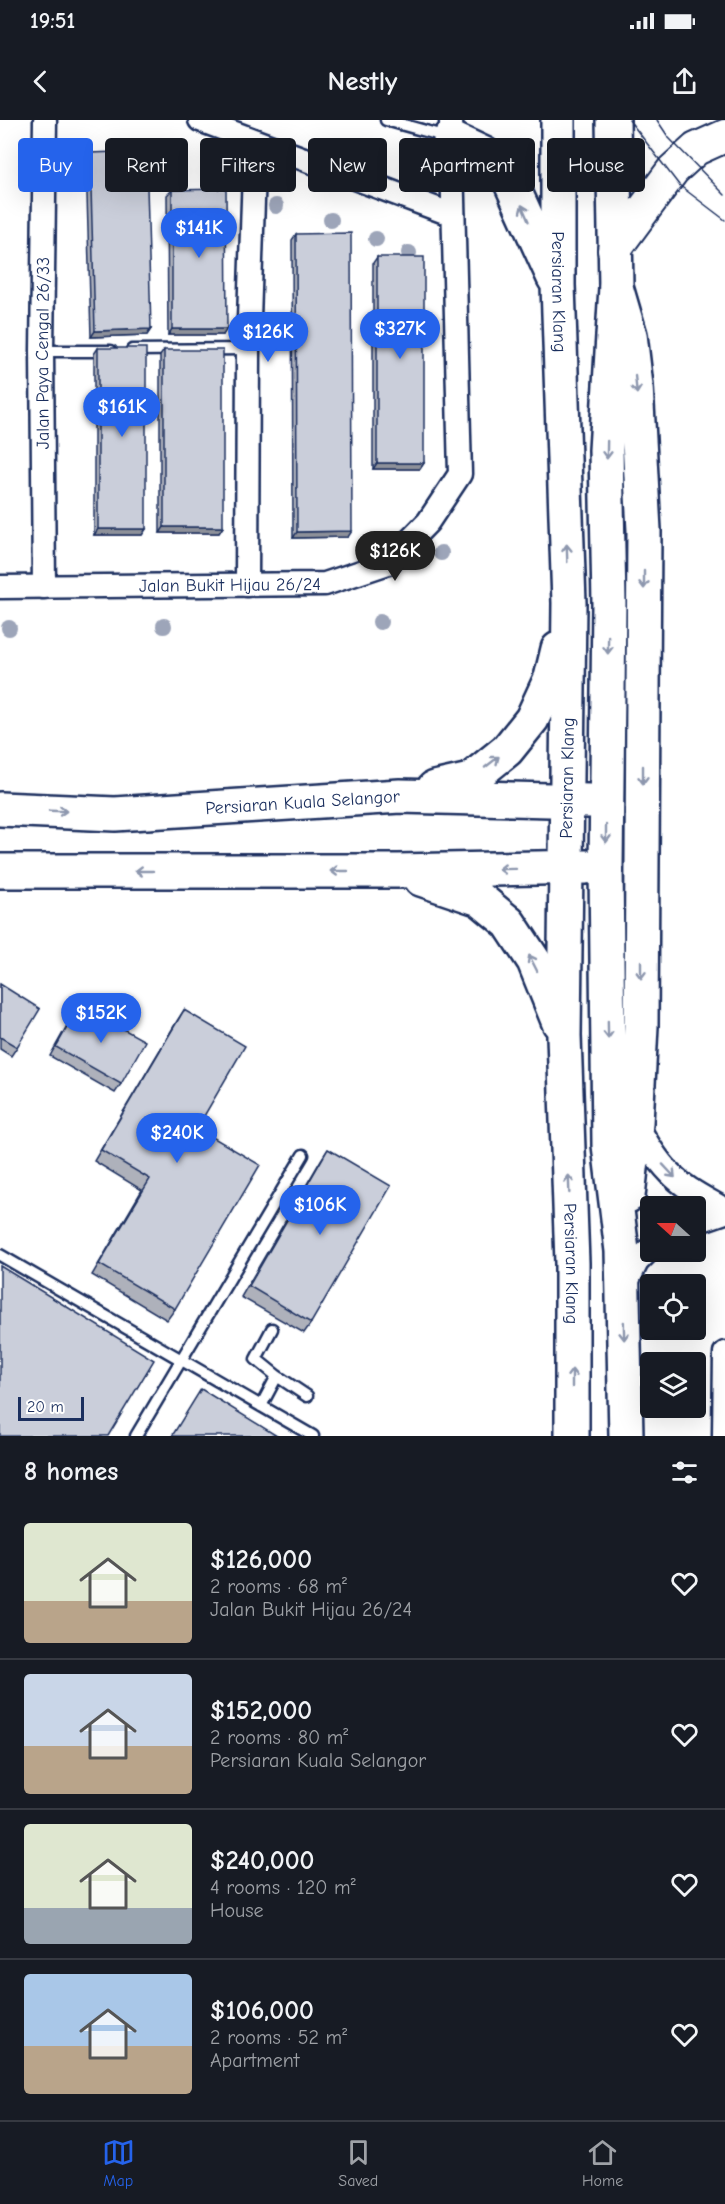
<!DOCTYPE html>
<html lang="en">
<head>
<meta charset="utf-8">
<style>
  body { margin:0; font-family:"Comic Neue",sans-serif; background:#242831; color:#f1f3f6; height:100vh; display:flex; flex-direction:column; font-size:22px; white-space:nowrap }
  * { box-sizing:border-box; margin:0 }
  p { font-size:20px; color:#9ea1a6 }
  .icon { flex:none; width:33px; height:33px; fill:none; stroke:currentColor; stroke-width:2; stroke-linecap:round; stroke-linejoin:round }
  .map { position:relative; height:1316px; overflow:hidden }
  .sheet { display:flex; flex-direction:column; background:#171b24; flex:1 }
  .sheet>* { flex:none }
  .hud { position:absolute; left:18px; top:18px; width:690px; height:54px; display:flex; gap:12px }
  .needle { width:39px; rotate:291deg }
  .buttons { position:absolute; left:640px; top:1076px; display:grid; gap:12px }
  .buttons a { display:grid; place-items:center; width:66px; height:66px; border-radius:6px; background:#171b24; box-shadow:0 6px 24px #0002; font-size:30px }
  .scale { position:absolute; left:18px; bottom:15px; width:66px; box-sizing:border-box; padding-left:6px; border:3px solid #1b2f5e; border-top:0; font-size:16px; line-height:21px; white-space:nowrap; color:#1b2f5e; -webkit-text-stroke:4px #fff; paint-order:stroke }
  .price { position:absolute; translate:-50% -51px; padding:0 14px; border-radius:21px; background:#2563eb; color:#fff; font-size:20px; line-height:39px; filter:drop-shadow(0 2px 3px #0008) }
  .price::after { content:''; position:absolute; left:50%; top:36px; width:18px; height:14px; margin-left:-9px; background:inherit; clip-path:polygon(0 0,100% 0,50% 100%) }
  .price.current { background:#222; color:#fff }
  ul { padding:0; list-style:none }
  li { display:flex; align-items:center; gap:18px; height:150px; padding:0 24px }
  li+li { border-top:2px solid #363941 }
  li span { display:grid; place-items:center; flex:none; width:168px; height:120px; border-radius:6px; color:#555 }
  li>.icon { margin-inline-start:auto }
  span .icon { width:72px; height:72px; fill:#fffc; stroke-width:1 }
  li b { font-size:26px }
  h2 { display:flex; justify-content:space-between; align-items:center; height:72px; padding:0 24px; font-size:26px }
  .chip { padding:0 21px; border-radius:6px; background:#171b24; box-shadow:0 6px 24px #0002; font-size:21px; line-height:54px }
  .chip.current { background:#2563eb; color:#fff }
  .status { display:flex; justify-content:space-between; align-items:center; height:42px; padding:0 30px; background:#171b24; direction:ltr }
  .status svg { height:16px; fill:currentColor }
  header { display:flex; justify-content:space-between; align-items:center; height:78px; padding:0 24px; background:#171b24; font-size:27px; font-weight:600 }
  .menu { display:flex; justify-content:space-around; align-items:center; height:84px; border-top:2px solid #363941; background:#171b24; font-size:16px; color:#9ea1a6 }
  .menu a { display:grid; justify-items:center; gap:3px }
  .menu .current { color:#2563eb }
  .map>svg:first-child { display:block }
</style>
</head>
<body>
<div class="status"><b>19:51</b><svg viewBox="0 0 49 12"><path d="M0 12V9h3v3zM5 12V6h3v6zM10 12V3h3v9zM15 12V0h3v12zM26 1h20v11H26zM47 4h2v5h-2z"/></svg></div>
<header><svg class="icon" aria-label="back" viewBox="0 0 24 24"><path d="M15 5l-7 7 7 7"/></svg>Nestly<svg class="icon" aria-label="share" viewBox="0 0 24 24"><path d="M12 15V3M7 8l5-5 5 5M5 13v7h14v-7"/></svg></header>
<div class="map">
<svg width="725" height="1316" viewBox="0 0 725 1316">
  <rect width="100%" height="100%" fill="#fff"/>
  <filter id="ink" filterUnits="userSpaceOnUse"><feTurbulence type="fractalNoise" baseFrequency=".0167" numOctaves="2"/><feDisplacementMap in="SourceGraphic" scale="12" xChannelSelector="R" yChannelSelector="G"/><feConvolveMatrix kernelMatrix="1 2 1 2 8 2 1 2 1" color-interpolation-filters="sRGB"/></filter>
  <g filter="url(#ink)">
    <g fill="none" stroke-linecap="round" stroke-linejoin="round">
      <g stroke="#1b2f5e" stroke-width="15">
        <path id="service" d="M386,0L447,17
          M132,230L248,229
          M42,231H111
          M0,1135L313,1316
          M272,1209L256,1239L277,1256L307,1276
          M261,1286L277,1256
          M136,1316L303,1035"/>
      </g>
      <g stroke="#1b2f5e" stroke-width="27">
        <g id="minor">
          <path d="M200,0L453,95"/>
          <path d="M247,465L248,229L255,21"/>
          <path id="s1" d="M0,467L325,464L388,443L428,402L460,354L451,0"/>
          <path id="s2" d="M44,467L42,231L45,0"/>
          <path d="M636,1003C646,1021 656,1039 670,1053C685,1069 707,1079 725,1090"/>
          <path d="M696,1102L725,1092"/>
          <path d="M625,1166L637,1142L651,1128"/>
          <path d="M724,1316L725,1233"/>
        </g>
      </g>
      <g stroke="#1b2f5e" stroke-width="36">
        <path id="secondary" d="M614,130L673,50L696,29L725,16"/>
      </g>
      <g stroke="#1b2f5e" stroke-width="38">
        <g id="primary">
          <path id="s3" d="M558,0V165L569,483L564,916L572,1143V1316"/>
          <path d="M613,0L616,167L630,215L636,266L644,410L641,906L636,1003L628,1076"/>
          <path d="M450,18L484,34L510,61L554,158"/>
          <path d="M616,167L606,330L609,483L606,747L609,1025L622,1131L626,1316"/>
          <path d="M434,668L470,660L507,630L532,599L551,558L558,529"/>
          <path id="s4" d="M0,689L115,694L400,676L589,681"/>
          <path d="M0,751H398L586,747"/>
          <path d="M421,759L480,779L509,803L534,841L559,903"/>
        </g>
      </g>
      <use href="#service" stroke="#fff" stroke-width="10"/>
      <use href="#minor" stroke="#fff" stroke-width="22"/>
      <use href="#secondary" stroke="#fff" stroke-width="32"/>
      <use href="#primary" stroke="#fff" stroke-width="33"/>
      <path stroke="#1b2f5e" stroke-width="1.5" d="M629,0L679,65L725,100
        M657,0L669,18L725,75"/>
    </g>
    <g fill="#9da5b9">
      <circle cx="276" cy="86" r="8"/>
      <circle cx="331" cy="100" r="8"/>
      <circle cx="376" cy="119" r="8"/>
      <circle cx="409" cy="133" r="8"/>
      <circle cx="441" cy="433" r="8"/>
      <circle cx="380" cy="502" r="8"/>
      <circle cx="164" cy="506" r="8"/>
      <circle cx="9" cy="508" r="8"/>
    </g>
    <path fill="#aeb1bb" stroke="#1b2f5e" stroke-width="1.5" d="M90,33L151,209L147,215L91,217L86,39Z
      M172,70L223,215H168L167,75Z
      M296,114L348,417L293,418L292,120Z
      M377,137L424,343L420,349H373V143Z
      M98,228L146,409L142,415H94V234Z
      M164,230L223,407L219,413H160V236Z
      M0,864L17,927L11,936L0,929Z
      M80,885L121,964L115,973L50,936L74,893Z
      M184,890L197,1008L175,1189L167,1200L92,1155L142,1070L94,1041L177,901Z
      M328,1029L311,1203L304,1213L241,1177L321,1040Z"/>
    <path fill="#8d9099" stroke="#1b2f5e" stroke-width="1.5" d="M151,209L147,215L91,217L95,211Z
      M172,209H227L223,215H168Z
      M377,343H424L420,349H373Z
      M164,407H223L219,413H160Z
      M98,409H146L142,415H94Z
      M352,411L348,417L293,418L297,412Z"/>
    <path fill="#caceda" stroke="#1b2f5e" stroke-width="1.5" d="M146,31L151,209L95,211L90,33Z
      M226,69L227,209H172V70Z
      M351,113L352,411L297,412L296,114Z
      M377,137H424V343H377Z
      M98,228H146V409H98Z
      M164,230H223V407H164Z
      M0,864L40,889L17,927L0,917Z
      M80,885L145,921L121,964L56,927Z
      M184,890L245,926L197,1008L260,1045L175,1189L99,1144L150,1059L101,1030Z
      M328,1029L391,1066L311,1203L249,1166Z
      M0,1146L154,1240L108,1316H0Z
      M201,1269L277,1316H172Z"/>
    <defs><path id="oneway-shaft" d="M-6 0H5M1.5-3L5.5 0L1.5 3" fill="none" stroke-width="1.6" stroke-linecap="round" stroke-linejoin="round" transform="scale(1.5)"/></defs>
    <g stroke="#8d97ae">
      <use href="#oneway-shaft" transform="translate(525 93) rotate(-113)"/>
      <use href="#oneway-shaft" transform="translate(636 265) rotate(84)"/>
      <use href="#oneway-shaft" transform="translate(607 330) rotate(91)"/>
      <use href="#oneway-shaft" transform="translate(567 433) rotate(-92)"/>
      <use href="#oneway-shaft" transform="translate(644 460) rotate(90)"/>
      <use href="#oneway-shaft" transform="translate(608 525) rotate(91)"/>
      <use href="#oneway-shaft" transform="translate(492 642) rotate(-38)"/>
      <use href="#oneway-shaft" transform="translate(643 655) rotate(90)"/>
      <use href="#oneway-shaft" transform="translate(58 691) rotate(2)"/>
      <use href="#oneway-shaft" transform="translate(606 714) rotate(90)"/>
      <use href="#oneway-shaft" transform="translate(507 749) rotate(179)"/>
      <use href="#oneway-shaft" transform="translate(144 751) rotate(-180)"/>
      <use href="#oneway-shaft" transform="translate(339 751) rotate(-180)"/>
      <use href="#oneway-shaft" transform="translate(533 843) rotate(-117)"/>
      <use href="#oneway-shaft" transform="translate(641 850) rotate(90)"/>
      <use href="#oneway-shaft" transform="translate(608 910) rotate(89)"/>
      <use href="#oneway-shaft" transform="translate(669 1051) rotate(47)"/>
      <use href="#oneway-shaft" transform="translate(569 1064) rotate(-92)"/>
      <use href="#oneway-shaft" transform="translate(624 1211) rotate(89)"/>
      <use href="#oneway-shaft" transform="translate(572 1258) rotate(-90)"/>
    </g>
  </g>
  <g text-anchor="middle" stroke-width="6" stroke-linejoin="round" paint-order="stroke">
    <g font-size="18" fill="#1b2f5e" stroke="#fff">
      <text dy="6" stroke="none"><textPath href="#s3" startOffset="172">Persiaran Klang</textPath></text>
      <text dy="6" stroke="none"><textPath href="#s2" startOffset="234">Jalan Paya Cengal 26/33</textPath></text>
      <text dy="6" stroke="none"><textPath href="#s1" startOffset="230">Jalan Bukit Hijau 26/24</textPath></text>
      <text transform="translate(567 658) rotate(-89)" y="6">Persiaran Klang</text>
      <text dy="6" stroke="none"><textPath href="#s4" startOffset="303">Persiaran Kuala Selangor</textPath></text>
      <text dy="6" stroke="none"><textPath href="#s3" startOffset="1144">Persiaran Klang</textPath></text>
    </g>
  </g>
</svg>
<div class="buttons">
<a><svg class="needle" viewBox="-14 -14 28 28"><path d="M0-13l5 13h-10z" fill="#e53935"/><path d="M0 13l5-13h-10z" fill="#9ea1a6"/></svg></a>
<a><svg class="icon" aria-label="locate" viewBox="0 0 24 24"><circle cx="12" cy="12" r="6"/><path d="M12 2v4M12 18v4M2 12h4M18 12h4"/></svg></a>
<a><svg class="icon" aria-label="layers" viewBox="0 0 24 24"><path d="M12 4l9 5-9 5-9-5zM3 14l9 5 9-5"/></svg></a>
</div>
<div class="scale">20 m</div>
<b class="price" style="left:199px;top:139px">$141K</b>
<b class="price" style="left:400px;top:240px">$327K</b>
<b class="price" style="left:268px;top:243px">$126K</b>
<b class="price" style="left:122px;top:318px">$161K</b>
<b class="price current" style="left:395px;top:462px">$126K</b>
<b class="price" style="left:101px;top:924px">$152K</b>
<b class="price" style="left:177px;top:1044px">$240K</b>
<b class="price" style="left:320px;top:1116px">$106K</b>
<div class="hud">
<a class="chip current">Buy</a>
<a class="chip">Rent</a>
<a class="chip">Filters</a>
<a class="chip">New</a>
<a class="chip">Apartment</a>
<a class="chip">House</a>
</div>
</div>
<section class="sheet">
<h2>8 homes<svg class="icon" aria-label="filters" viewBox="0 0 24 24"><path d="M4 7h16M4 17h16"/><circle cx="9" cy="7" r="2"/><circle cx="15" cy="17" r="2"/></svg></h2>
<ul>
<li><span style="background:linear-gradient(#dfe7d0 65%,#b9a48a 0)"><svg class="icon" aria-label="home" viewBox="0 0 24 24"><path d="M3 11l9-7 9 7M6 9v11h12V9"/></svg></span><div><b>$126,000</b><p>2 rooms · 68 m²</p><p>Jalan Bukit Hijau 26/24</p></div><svg class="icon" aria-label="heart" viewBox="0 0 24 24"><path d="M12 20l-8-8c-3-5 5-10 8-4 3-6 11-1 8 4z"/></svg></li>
<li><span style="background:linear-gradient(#c9d6e8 60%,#b9a48a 0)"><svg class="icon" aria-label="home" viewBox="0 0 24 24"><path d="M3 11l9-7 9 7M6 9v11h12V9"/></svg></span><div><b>$152,000</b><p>2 rooms · 80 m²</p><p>Persiaran Kuala Selangor</p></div><svg class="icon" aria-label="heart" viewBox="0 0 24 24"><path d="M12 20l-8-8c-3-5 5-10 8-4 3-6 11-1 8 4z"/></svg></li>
<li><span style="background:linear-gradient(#dfe7d0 70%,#9aa5b1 0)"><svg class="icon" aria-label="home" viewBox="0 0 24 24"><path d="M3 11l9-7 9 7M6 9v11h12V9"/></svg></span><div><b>$240,000</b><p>4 rooms · 120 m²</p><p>House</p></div><svg class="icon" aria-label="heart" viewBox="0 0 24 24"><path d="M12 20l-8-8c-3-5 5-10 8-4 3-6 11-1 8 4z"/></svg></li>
<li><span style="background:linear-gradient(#a9c7e8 60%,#b9a48a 0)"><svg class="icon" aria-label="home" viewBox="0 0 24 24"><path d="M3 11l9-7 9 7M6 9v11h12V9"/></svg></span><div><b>$106,000</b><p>2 rooms · 52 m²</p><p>Apartment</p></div><svg class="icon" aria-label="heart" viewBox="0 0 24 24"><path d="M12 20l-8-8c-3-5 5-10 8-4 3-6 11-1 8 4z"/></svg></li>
</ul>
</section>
<nav class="menu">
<a class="current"><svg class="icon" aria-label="map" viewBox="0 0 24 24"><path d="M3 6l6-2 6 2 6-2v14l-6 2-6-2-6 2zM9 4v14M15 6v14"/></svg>Map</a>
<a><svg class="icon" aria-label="saved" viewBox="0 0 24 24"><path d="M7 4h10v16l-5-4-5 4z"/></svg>Saved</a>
<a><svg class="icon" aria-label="home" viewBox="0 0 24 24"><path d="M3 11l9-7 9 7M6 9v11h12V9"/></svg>Home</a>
</nav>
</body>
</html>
